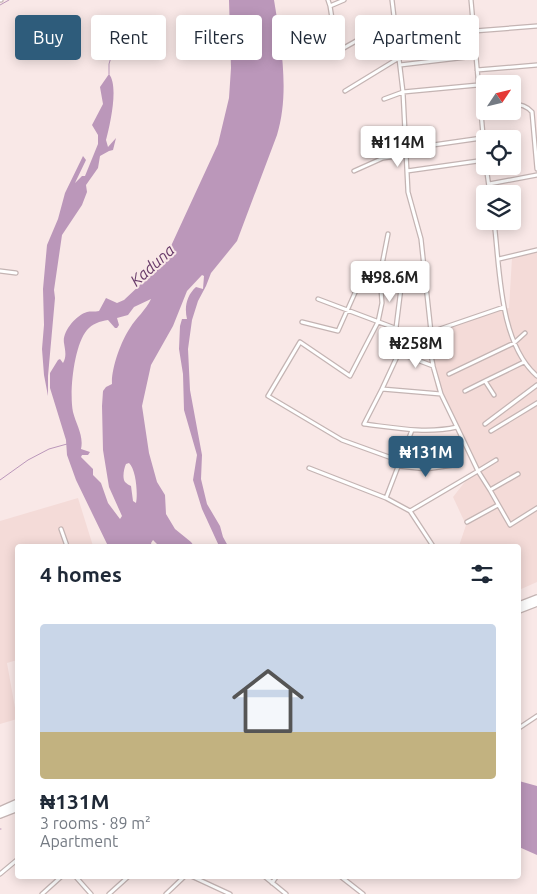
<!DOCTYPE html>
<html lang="en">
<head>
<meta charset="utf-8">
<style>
  body { margin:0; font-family:Ubuntu,sans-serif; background:#f6f6f7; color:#1f2937; height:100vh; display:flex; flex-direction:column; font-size:19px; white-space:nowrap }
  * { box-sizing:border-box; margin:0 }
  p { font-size:16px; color:#747a83 }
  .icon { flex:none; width:28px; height:28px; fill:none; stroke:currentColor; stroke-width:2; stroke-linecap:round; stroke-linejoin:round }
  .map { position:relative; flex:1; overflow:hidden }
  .sheet { position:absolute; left:15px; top:544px; width:506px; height:335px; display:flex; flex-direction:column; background:#fff; border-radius:5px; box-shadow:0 2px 12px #0003 }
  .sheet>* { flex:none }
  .guide { position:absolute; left:15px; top:15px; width:508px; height:45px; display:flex; gap:10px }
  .needle { width:32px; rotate:55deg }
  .tools { position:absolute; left:476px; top:75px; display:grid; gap:10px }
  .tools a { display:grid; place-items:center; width:45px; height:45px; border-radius:5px; background:#fff; box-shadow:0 2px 12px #0003; font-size:25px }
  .price { position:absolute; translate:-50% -42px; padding:0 11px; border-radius:5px; background:#fff; color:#222; font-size:16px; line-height:32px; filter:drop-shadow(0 1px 2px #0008) }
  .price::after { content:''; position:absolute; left:50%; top:30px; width:15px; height:11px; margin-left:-8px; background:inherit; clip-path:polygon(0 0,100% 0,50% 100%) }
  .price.selected { background:#2e5c7b; color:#fff }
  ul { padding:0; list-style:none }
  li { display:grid; align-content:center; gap:10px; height:265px; padding:0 25px }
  li span { display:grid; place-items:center; height:155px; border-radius:5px; color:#555 }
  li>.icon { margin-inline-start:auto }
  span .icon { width:90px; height:90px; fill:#fffc; stroke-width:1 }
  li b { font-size:21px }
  h2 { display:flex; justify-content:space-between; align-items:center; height:60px; padding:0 25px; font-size:21px }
  .tag { padding:0 18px; border-radius:5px; background:#fff; box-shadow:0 2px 12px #0003; font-size:18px; line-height:45px }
  .tag.selected { background:#2e5c7b; color:#fff }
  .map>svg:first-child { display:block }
</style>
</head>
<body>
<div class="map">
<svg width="537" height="894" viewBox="0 0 537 894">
  <rect width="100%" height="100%" fill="#f9e8e7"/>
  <path fill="#f4dbd8" d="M537,252V582L519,590V546H459L466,525L453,497L475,469L443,400L436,389L427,335L428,331L509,308L512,258Z
    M78,498L93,546H18L17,660L7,663L17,719L0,724V521Z"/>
  <path fill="#bb97ba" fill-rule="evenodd" d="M229,0H274C281,43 290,93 277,135L240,233L237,241L211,273L206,286L198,301L192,320L188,349L190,390L202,455L201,479L207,504L220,526L223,537L228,546H219L202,509L193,480L197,455L184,410L183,374L179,349L180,326L182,319H187C184,307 187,295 196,287L203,289L204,276L202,275L187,291L173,326L151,365L142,406L149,453L157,482L165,495L166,514L175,529L191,542L194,546H159L153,540L151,543L152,546H108L76,480L67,455L66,440L50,388V373L58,360L60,359L63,363C67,356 65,350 64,343C62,332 76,315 87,312C90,311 95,312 99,311L106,298L117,303L124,300L159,267L171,246L218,144L229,98L231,68ZM151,299C146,310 136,318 130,328C121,341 111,369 112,384L106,387L103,391L102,406L103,450L109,487L122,516L120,519L108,503L101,483L93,475V469L81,457L82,455H88L90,452L81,449C84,436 76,424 73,412C69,393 74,345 87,330C92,324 100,321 108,320L115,328H117L119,325L117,318L128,315L134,307ZM129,463C136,469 138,494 136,503L133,501L131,486C129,485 127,484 125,482C122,478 124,468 126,464Z
    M109,74C119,86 110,125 106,140L108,147L116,138L113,150L109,151L100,156L98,168L86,185L87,192L82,205L62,235L54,290L55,298L48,376V396L44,375L42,349L44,325L43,289L47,245L58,219L65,193L83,156L86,160L75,183L82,176H85L98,144V135L92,125L103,104L100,87Z
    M519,781L537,786V855L519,847Z"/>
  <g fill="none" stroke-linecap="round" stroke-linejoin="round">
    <path stroke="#bb97ba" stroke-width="1" d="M0,5L9,0
      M109,74V64L118,33L115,19
      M0,480L28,460L49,449L67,444
      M0,829H1"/>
    <g stroke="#c4b4b3" stroke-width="5.5">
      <path id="minor" d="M0,0H1
        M328,0L330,6
        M344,0L330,6L334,31L342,49L395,19
        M392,0L403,92L408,192L421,239L431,332
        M471,0L485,157
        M474,31L537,26
        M400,65L476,56
        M477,70L537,65
        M345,91L399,58
        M384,99L403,92L478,85
        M512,104C520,104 527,106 532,112L537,169
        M405,149L482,138
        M486,166L490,194
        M354,171L383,158L405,155
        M407,171L485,160
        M489,184L537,175
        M494,221C500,269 499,343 537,376
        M388,234L380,275L382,303L378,322L350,376L300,342L268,396L342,440L400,461
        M499,259L537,250
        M0,271L16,273
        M318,299L408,333L431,332L504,307
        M302,322L338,331L366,268C386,277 404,281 426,282
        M396,328L402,280
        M426,332L433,365
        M408,333L382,389L441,394
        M449,374L514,343L525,333
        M382,389L364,424C396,428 426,434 457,427L441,394L433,366L399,353
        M465,391L485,381
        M494,395L485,381L524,362
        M485,424L537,385
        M491,431L537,403
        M398,466L426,469L454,465
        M309,468L386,498L412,430
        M518,474L490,490L510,525L537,508
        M490,490L478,471L496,460
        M386,498L410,511L433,546
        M410,511L478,471L457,427
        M467,522L498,505
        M61,529L67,546
        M519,728L537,716
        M0,874L18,859
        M75,876L91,894
        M191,876L230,894
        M264,876L286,894
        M340,876L363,894
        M272,883L277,876
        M42,894L62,876
        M109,894L129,876
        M166,894L185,876"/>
    </g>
    <g stroke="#c4b4b3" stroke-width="8">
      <path id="trunk" d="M519,605L537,598
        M519,610L537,603
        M0,810L18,802
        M0,815L18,808"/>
    </g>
    <use href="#minor" stroke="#fff" stroke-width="3"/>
    <use href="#trunk" stroke="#fff" stroke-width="5.5"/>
  </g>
  <g text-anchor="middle" stroke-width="4" stroke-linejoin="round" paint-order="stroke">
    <g font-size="16" font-style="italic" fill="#683a69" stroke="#f9e8e7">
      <text transform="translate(152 265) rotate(-42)" y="6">Kaduna</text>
    </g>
  </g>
</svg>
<div class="tools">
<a><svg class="needle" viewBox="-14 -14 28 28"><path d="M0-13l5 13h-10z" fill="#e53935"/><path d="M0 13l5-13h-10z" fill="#747a83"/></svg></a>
<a><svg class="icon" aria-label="locate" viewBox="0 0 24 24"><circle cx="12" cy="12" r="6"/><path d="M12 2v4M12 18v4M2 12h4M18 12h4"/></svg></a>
<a><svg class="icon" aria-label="layers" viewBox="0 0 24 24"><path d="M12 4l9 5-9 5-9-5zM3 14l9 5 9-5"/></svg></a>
</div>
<b class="price" style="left:398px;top:168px">₦114M</b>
<b class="price" style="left:390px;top:303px">₦98.6M</b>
<b class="price" style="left:416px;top:369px">₦258M</b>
<b class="price selected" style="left:426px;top:478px">₦131M</b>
<div class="guide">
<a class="tag selected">Buy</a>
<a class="tag">Rent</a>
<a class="tag">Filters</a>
<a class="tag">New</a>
<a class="tag">Apartment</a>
</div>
<section class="sheet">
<h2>4 homes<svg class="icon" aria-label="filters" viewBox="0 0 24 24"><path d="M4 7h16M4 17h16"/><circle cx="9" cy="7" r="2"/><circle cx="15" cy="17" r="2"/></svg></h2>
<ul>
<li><span style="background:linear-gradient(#c9d6e8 70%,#c2b280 0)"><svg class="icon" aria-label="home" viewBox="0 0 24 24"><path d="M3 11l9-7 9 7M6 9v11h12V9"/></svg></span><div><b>₦131M</b><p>3 rooms · 89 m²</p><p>Apartment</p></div></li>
</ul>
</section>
</div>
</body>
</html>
